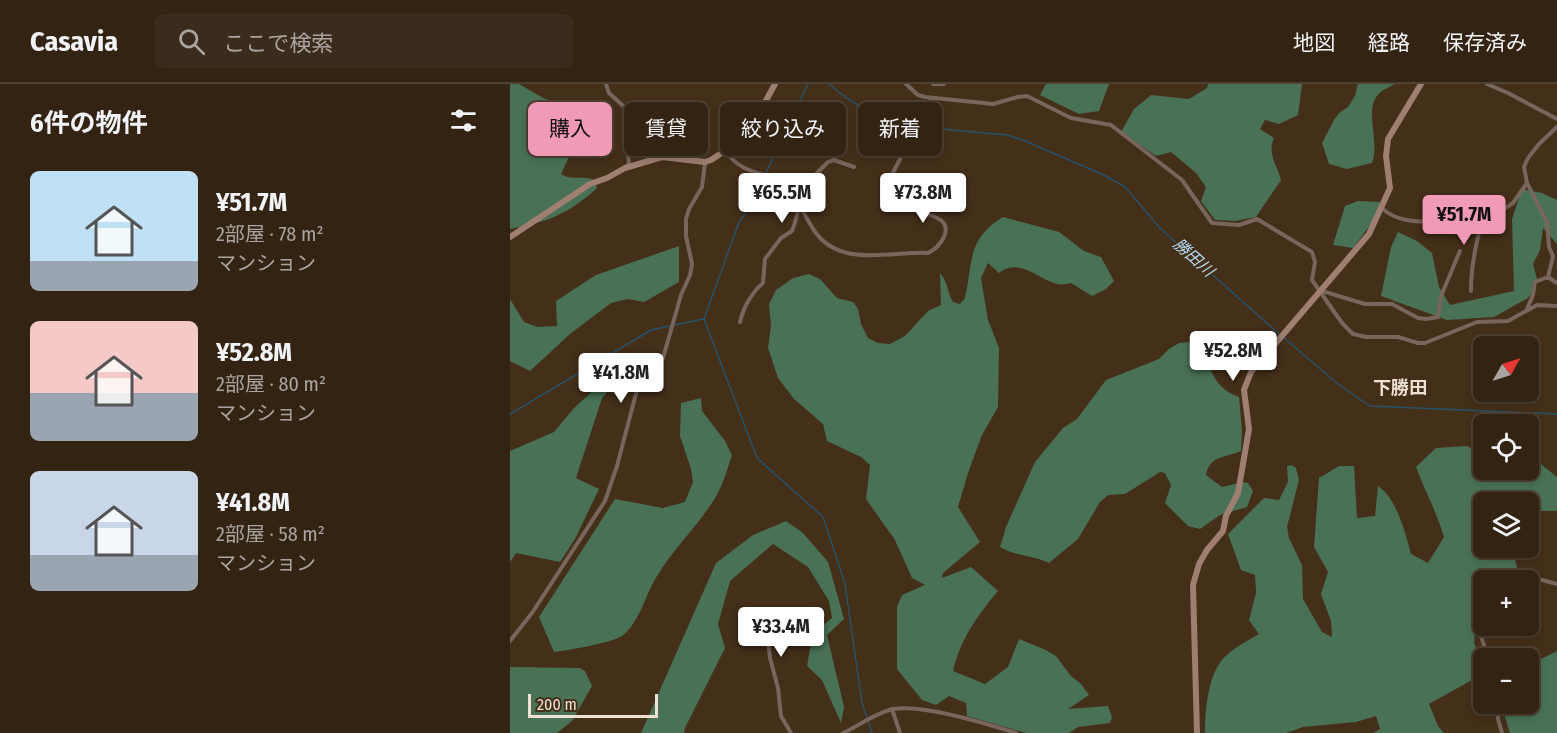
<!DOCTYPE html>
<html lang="ja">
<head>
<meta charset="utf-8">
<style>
  body { margin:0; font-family:"Fira Sans Condensed","Noto Sans JP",sans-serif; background:#3b2b1c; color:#f1f3f6; height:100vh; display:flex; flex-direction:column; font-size:22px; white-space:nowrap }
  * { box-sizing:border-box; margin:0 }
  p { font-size:20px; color:#a9a4a0 }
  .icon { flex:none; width:33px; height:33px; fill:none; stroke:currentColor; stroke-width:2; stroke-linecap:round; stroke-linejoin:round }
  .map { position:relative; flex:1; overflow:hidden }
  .drawer { display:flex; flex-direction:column; background:#332313; width:510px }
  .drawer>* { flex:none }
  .hud { position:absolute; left:18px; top:18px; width:570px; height:54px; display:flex; gap:12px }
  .needle { width:39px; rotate:51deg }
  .tools { position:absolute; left:963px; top:252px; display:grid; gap:12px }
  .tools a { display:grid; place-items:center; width:66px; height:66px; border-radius:9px; background:#332313; box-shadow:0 3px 9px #0003,0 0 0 2px #4e4033; font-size:30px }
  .scale { position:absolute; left:18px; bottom:15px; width:130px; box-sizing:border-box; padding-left:6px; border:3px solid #eee1d4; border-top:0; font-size:16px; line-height:21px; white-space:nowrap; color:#eee1d4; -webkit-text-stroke:4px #442f19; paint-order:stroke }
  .price { position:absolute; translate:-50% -51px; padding:0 14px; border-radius:6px; background:#fff; color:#222; font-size:20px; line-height:39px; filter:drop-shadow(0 2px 3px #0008) }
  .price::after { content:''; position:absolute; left:50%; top:36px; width:18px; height:14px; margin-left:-9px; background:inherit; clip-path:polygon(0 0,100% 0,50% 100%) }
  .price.selected { background:#f09ab7; color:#111 }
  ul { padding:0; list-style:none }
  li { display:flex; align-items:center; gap:18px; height:150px; padding:0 30px }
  li span { display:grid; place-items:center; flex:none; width:168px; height:120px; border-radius:9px; color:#555 }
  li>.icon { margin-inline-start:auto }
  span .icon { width:72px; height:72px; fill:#fffc; stroke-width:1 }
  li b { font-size:26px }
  h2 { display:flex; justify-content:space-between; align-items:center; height:72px; padding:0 30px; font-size:26px }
  .pill { padding:0 21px; border-radius:9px; background:#332313; box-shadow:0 3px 9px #0003,0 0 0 2px #4e4033; font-size:21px; line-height:54px }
  .pill.selected { background:#f09ab7; color:#111 }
  header { display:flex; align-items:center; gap:36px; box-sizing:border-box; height:84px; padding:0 30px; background:#332313; border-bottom:2px solid #4e4033 }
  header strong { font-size:28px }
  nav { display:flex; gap:33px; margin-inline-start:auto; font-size:21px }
  .search { width:420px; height:54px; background:#3b2b1c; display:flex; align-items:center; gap:15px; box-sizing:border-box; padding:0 21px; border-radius:9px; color:#a9a4a0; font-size:22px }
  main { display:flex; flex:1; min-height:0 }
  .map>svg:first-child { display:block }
</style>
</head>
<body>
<header>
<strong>Casavia</strong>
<div class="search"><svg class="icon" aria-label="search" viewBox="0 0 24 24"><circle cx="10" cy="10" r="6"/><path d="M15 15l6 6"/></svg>ここで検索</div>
<nav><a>地図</a><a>経路</a><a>保存済み</a></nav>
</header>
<main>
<section class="drawer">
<h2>6件の物件<svg class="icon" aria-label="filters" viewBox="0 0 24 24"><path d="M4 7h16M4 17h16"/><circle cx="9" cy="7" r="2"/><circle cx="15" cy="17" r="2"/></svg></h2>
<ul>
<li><span style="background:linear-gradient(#bfe0f5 75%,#9aa5b1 0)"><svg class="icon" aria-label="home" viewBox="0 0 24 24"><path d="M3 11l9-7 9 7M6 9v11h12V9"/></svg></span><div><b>¥51.7M</b><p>2部屋 · 78 m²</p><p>マンション</p></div></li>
<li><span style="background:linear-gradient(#f6c9c9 60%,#9aa5b1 0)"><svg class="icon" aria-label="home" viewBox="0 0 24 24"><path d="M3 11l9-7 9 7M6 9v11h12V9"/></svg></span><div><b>¥52.8M</b><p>2部屋 · 80 m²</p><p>マンション</p></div></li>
<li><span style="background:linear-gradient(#c9d6e8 70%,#9aa5b1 0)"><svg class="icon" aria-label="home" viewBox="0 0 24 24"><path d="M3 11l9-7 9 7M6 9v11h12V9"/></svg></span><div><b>¥41.8M</b><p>2部屋 · 58 m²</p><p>マンション</p></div></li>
</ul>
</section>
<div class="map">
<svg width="1047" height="649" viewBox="0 0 1047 649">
  <rect width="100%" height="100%" fill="#442f19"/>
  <path fill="#497155" d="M0,0H9L33,14L50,20L61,30L68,44L69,52L51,90C61,97 73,91 84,96L87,104C60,129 36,139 0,145Z
    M536,0H599L589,27L569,30L530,11Z
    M698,0H792L788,31L769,40L755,36L750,45L764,54C757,71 767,80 771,96L746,133L725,137L705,136L691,117L696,103L686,89L661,68L646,72L611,48L624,25L641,11L679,15L697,4Z
    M848,0H885C881,2 876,4 872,7C851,22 871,57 862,79L837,85L819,80L812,59L824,36L829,29L838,23L845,12Z
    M1012,105L1032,109L1047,116V160L1033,144L1030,166L1023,180L1027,195L1024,206L1018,214L984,233L937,236L871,212L881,163L888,148L907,157L922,169L929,203L940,221L1004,207L1002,135Z
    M848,117L870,118L864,136L843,164L823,161L835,122Z
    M493,133L549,148L574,167L591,173L604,197L596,205L582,212L561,199C557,200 551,201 547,200C527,195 510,173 489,189L478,179L471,194L478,236L489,264L488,323L472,351L458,389L448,423L470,458L433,489L432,494L461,483L488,507C467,532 450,556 443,587L475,600L498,583L509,555L536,566L546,572L561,592L571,600L579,611L558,625L598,622L602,633L600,639L568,643L559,649H516L457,632L456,619L439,612L426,621L412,616L387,585V523L392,511L415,501L402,494L385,456L356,415L360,381L351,373L317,357L313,340L284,315L268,294L258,264L261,242L259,220L266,206L283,194L299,190L310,195L327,214L343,218L348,225L351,240L358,254L368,259L380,260L395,252L418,227L431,221L430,189C438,197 437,209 443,218L450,220L455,214C463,178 457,155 493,133Z
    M169,162V198L134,218L118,215L101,219L60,250L20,287L0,277V215L14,238L27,243L47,242L46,217L86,191Z
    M679,258C684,263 689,268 693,273C705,291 705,304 729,313L732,347L731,367C715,374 700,371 696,391L712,403L733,398L738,399L743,407L737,423L710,431L690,445L678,442L655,419L661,401L655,389L650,388L615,410L598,411L590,418L568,455L539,479C523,471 505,472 490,463L496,443L525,378L553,344L567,335L596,296L649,275L659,265L669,259Z
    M140,272L146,277L125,296H108L92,314L66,394L89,405L65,455L50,478L6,469L0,478V367L44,348L64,324L110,282Z
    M191,314L192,327L215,357L222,371C217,386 213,401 205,414C188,442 164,464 147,492C135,511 130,538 112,552C101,559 59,566 44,568L29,533L105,415L153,424L175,418L183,398L181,385L170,352L171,319Z
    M957,362L973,370L974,386H1018L1019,378L1026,376L1047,393V427H1019L1018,418H974V464H1002L1008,487L981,496H974L973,499L970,500L964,559L973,581V593L971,591L919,620L928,642L934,649H863L870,645L866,632L846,638L793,643L776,649H695C695,626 698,585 718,570C727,562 739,556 749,550L739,536L746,509L745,491L731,486L718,450L754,414L769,416L778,398L777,382L782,381L786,384L789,396L777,443L779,454L792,481L793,515L812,548L822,553L821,537L811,510L818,488L804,463L809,394L829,382H844L847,434L865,432L868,402C887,415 895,448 901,470L918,479L934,453C927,429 915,407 906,383L926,364Z
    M276,437L293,449L318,478L334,535L317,551L334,623L331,639L312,596L297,582L303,549L322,534L319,517L298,483L263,460L220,497L208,540L215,564L175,644L174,649H131L206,479L243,451Z
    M1047,567V649H1000L991,620H1018L1019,581Z
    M0,583L70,584L75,587L82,602L62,637L47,649H0Z"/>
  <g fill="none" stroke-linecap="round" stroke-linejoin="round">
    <path stroke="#28526b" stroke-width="1.5" d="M319,0C345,23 371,35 405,42
      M410,43L497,51L513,56L596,92L615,103L650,144L769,250
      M256,89L298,0
      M254,94L243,119L229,138L194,235L247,374L313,433L335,500L352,619L362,649
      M773,253L829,301L860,322L1047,330
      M0,330L141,246L193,235"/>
    <path stroke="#78655c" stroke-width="4" d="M96,0L99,9L121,29L117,50L119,82
      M396,0L408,11L415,13L483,20L508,13L517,12L561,34L601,41L672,96L702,139L729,141L747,135L802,168L805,178L802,196L832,239L843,250L856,253H888L908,259H915L967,238L998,237L1027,221L1047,222
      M423,0H434
      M977,0L998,9L1047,35
      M216,66C235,106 310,77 282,147L271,154L255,175L253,199C242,208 233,224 230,238
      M287,109L318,78L324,76L344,83
      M289,121C295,130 300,141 306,149C332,184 382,167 418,169C426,165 430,161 434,153C448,120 373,136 378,98L422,14
      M872,124C886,139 915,139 935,136L940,115L994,125L1003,119L1017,99
      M1038,193L1043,172L1039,163L1037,138L1017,99L1014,83L1018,74L1029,60L1047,43
      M812,207L855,220H882L908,234L916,235L928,233L931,212L950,167
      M961,207C961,177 968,150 977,121
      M1017,225L1023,211L1025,198L1038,193L1047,199
      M988,496H1032L1047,500
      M974,530L970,549L978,574
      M0,557L22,529L95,417L107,382L128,302L132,296L145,285L153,274L171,211L180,191L182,180L176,152V135L179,125L192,103L195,79
      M988,620V635L992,649
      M382,625L390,649
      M281,649L271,632L268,604L260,574L256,541L289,533L313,531
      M333,649C348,642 363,631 379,626C406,618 478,640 506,649"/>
    <path stroke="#9e7f72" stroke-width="6" d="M0,153L80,100L97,94L115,84L152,73L195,78L201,76L233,55L238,49L265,0
      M687,649L683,501L689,480L697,466L713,447L716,432L728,409L739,345L734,306L741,288L859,150L880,104L876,72L878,55L911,0"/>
  </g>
  <g text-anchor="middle" stroke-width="4.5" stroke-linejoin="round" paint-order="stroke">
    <g font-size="16" font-style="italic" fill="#b4dbf6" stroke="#442f19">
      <text transform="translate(684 173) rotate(42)" y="6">勝田川</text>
    </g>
    <g font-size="18" font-weight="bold" fill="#eee1d4" stroke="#442f19">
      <text x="890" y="310">下勝田</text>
    </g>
  </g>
</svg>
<div class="tools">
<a><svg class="needle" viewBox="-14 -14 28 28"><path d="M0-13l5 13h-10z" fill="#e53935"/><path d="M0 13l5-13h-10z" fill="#a9a4a0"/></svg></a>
<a><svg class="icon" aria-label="locate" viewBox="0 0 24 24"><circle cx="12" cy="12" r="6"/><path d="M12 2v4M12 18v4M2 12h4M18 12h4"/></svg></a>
<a><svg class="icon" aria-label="layers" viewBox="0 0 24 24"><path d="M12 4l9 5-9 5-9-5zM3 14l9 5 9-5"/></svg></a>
<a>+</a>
<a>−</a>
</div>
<div class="scale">200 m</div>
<b class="price" style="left:272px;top:140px">¥65.5M</b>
<b class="price" style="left:413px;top:140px">¥73.8M</b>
<b class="price selected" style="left:954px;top:162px">¥51.7M</b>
<b class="price" style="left:723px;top:298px">¥52.8M</b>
<b class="price" style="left:111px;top:320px">¥41.8M</b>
<b class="price" style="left:271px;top:574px">¥33.4M</b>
<div class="hud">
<a class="pill selected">購入</a>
<a class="pill">賃貸</a>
<a class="pill">絞り込み</a>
<a class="pill">新着</a>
</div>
</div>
</main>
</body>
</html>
